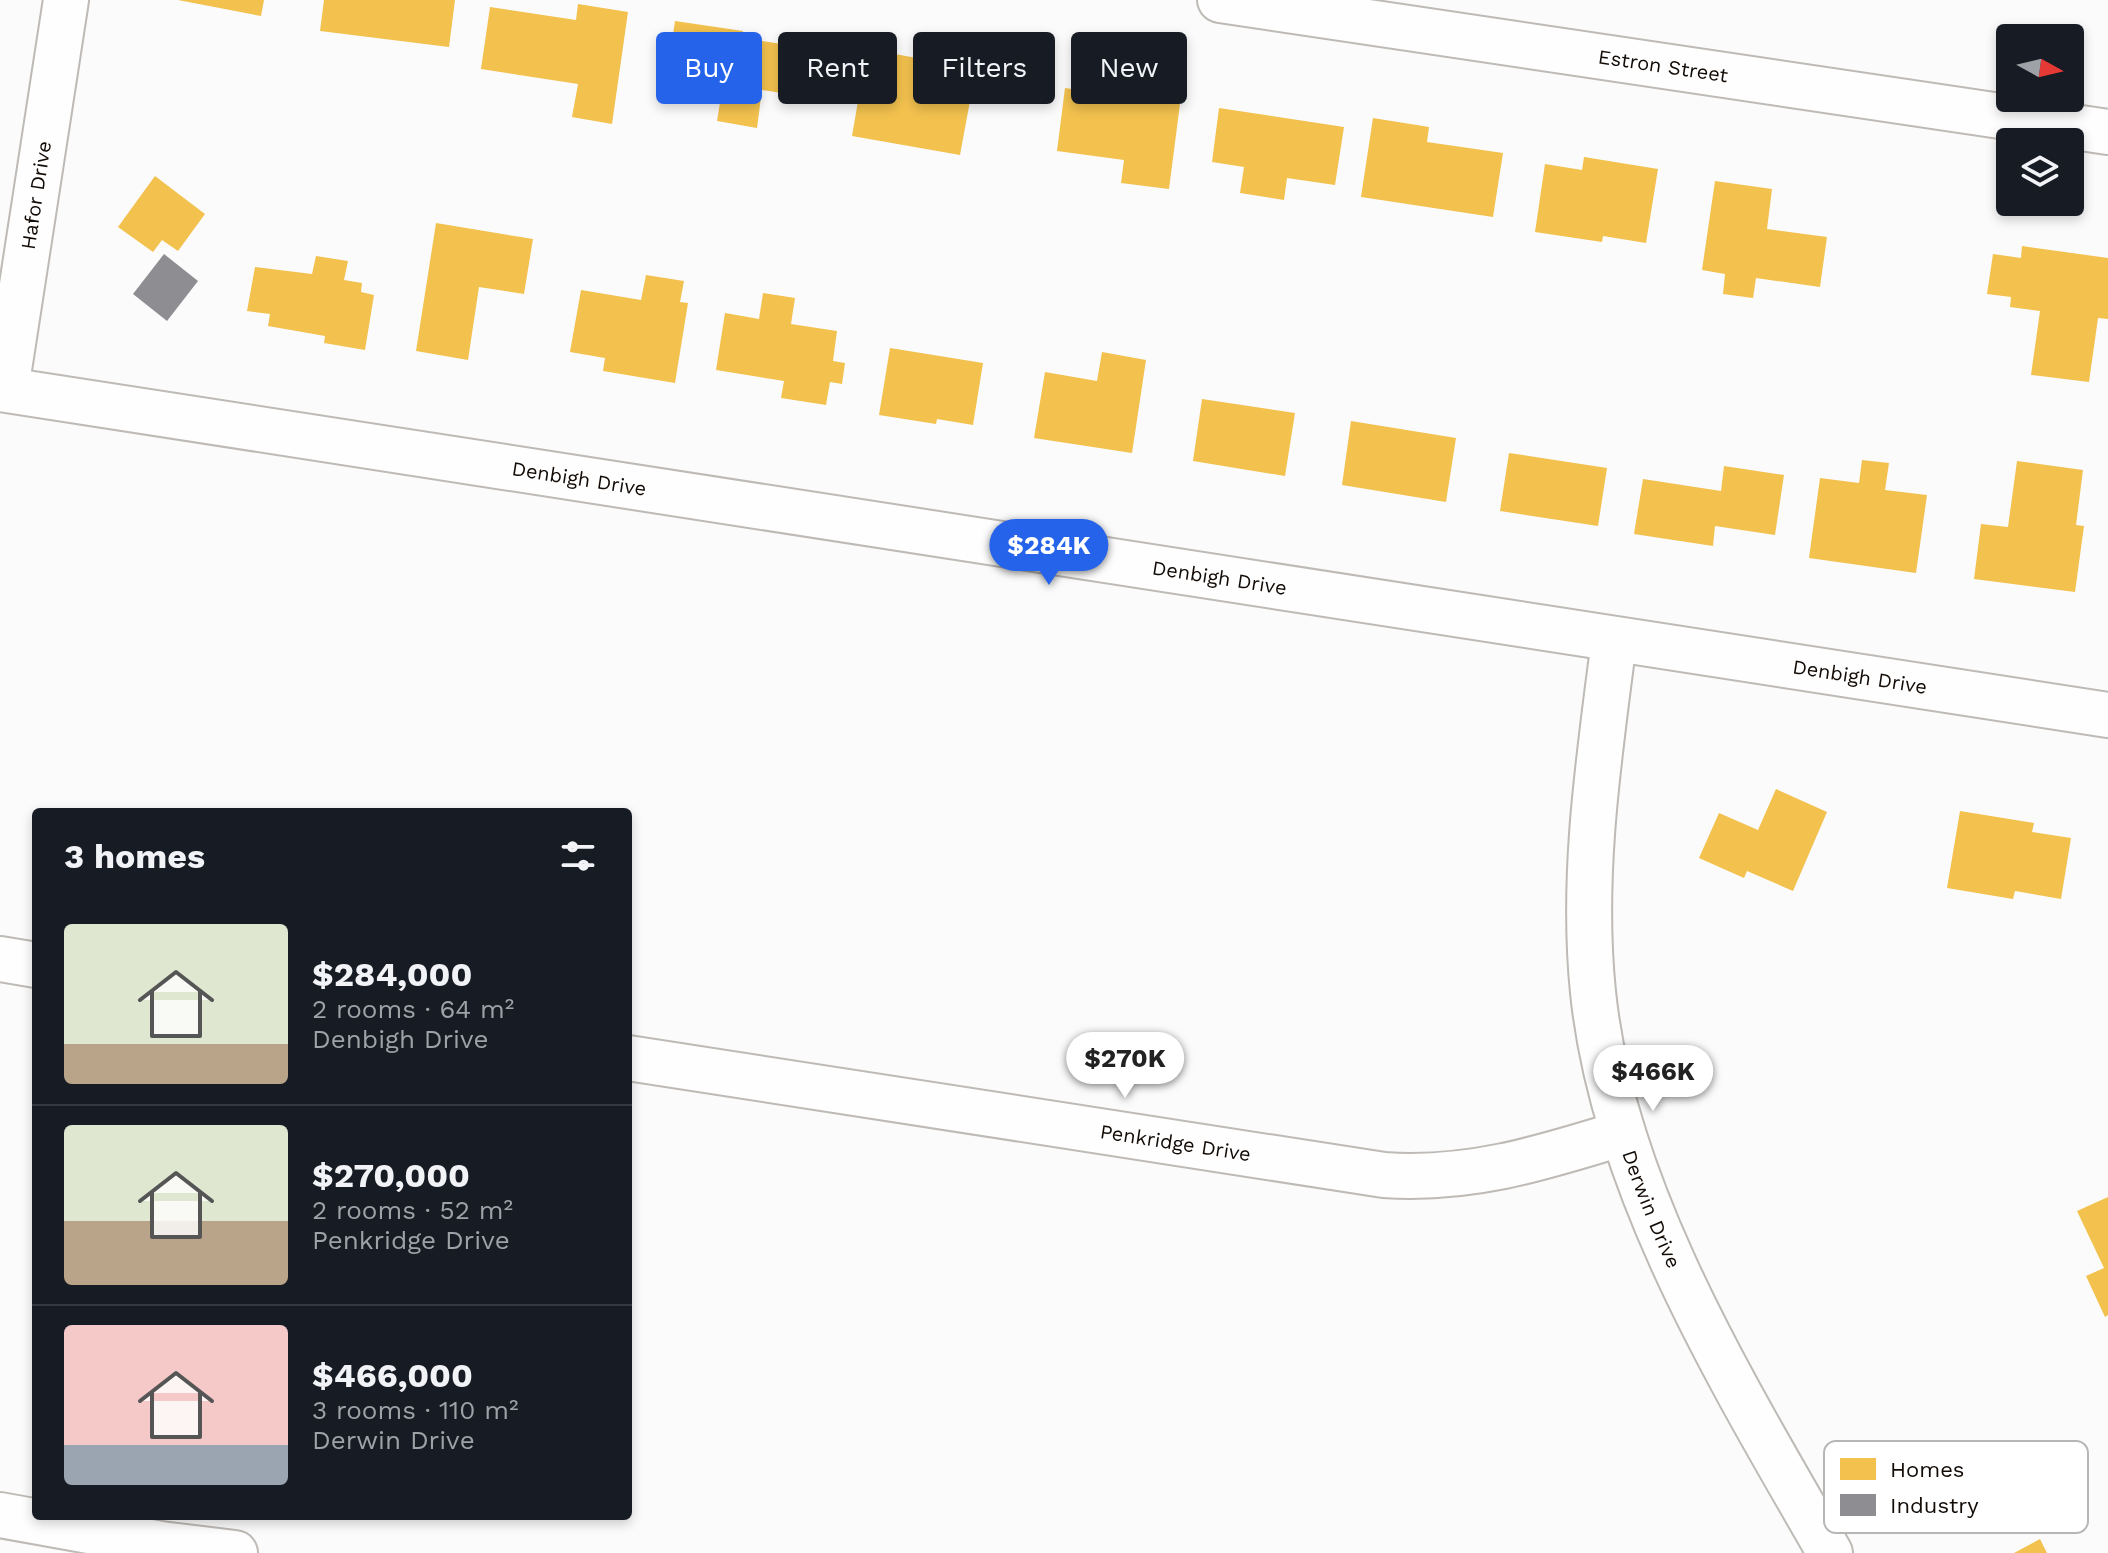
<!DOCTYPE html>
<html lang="en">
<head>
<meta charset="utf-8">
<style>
  body { margin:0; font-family:"Work Sans",sans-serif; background:#242831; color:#f1f3f6; height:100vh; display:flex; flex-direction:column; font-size:30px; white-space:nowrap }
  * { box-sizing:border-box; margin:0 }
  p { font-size:26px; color:#9ea1a6 }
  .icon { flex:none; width:44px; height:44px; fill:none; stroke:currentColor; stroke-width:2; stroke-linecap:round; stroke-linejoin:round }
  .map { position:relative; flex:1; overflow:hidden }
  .details { position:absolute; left:32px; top:808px; width:600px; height:712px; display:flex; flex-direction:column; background:#171b24; border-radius:8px; box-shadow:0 4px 12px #0003 }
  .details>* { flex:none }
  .guide { position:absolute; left:656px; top:32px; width:760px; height:72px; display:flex; gap:16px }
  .needle { width:52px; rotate:98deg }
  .fabs { position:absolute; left:1996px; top:24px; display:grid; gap:16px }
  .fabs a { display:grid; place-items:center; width:88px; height:88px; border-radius:8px; background:#171b24; box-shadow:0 4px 12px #0003; font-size:40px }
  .price { position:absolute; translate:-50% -68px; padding:0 18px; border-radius:28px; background:#fff; color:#222; font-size:26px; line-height:52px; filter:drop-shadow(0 2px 4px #0008) }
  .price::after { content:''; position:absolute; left:50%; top:48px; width:24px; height:18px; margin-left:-12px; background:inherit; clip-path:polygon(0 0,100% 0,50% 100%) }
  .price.on { background:#2563eb; color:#fff }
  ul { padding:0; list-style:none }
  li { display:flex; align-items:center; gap:24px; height:200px; padding:0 32px }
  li+li { border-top:2px solid #363941 }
  li span { display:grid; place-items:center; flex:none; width:224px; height:160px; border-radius:8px; color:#555 }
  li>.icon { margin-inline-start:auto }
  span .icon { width:96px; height:96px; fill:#fffc; stroke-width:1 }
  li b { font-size:34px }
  h2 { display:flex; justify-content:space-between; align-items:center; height:96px; padding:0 32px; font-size:34px }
  .pill { padding:0 28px; border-radius:8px; background:#171b24; box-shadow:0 4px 12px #0003; font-size:28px; line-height:72px }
  .pill.on { background:#2563eb; color:#fff }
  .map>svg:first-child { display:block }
</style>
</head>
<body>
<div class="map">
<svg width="2108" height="1553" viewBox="0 0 2108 1553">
  <rect width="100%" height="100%" fill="#fbfbfb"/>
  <path fill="#f2c14e" d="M178,0H264L261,16Z
    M324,0H455L449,47L320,31Z
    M578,4L628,12L612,124L572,117L578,84L481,69L490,7L576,20Z
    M675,21L743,31L742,38L809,48L801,96L762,90L757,128L717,121L722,90L666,82Z
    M867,49L928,60L924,82L972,90L960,155L852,136Z
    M1065,88L1180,104L1169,189L1121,183L1124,160L1057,151Z
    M1219,108L1344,127L1335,185L1287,178L1284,200L1240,193L1244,167L1212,162Z
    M1373,118L1429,127L1427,142L1503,153L1493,217L1361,197Z
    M1584,157L1658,169L1646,243L1603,236L1602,242L1535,232L1545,164L1582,170Z
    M155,176L205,214L178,251L162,240L153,252L118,227Z
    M1715,181L1772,189L1767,229L1827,237L1820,287L1756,278L1753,298L1723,294L1725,274L1702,270Z
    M436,223L533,239L524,294L479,287L468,360L416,351Z
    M2022,246L2108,258V319L2098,318L2089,382L2031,375L2040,311L2010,307L2011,297L1987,294L1993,254L2021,258Z
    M316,256L348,261L344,280L362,283L361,292L374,295L365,350L324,343L325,336L268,326L270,314L247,311L255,267L312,274Z
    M646,275L684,281L680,302L688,303L675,383L603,371L605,358L570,352L581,290L641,300Z
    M763,293L795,298L791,324L837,331L833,361L845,363L842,384L830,382L826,405L781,398L784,381L716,370L725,313L759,319Z
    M890,348L983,363L973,425L937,419L936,424L879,415Z
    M1102,352L1146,360L1132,453L1034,438L1045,372L1097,381Z
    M1202,399L1295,413L1285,476L1193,461Z
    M1351,421L1456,438L1446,502L1342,485Z
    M1509,453L1607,468L1598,526L1500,511Z
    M1862,460L1889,463L1885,490L1927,495L1916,573L1809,558L1820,478L1859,483Z
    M2017,461L2083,470L2076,525L2084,526L2075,592L1974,579L1981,524L2008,527Z
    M1724,466L1784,475L1775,535L1715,526L1713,546L1634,534L1643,479L1721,491Z
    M1776,789L1827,812L1793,891L1747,871L1744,878L1699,858L1719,813L1758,830Z
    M1960,811L2034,823L2032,832L2071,838L2061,899L2015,891L2013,899L1947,888Z
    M2108,1197V1315L2105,1317L2086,1276L2104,1268L2077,1211Z
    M2040,1539L2047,1553H2014Z"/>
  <path fill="#8d8d92" d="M164,254L198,281L167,321L133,294Z"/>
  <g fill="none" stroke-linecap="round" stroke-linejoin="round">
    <g stroke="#bebab6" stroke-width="48">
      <g id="minor">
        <path id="s1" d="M1220,0L2108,132"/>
        <path id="s2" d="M0,389L2108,715"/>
        <path id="s3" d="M6,389L66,0"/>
        <path id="s4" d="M1614,641C1599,757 1581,875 1593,992C1613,1189 1733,1384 1830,1553"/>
        <path d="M0,959L36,965"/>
        <path id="s5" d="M628,1058L1384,1175C1470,1181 1542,1158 1623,1133"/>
        <path d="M0,1515L161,1544L235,1553"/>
      </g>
    </g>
    <use href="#minor" stroke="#fefefe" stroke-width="44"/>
  </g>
  <g text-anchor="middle" stroke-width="8" stroke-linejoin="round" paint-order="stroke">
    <g font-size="20" fill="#120a05" stroke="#fff">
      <text dy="7" stroke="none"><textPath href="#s1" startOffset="448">Estron Street</textPath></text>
      <text dy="7" stroke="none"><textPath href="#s3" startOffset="196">Hafor Drive</textPath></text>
      <text dy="7" stroke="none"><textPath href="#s2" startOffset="586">Denbigh Drive</textPath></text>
      <text dy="7" stroke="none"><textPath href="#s2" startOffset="1234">Denbigh Drive</textPath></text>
      <text dy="7" stroke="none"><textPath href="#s2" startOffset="1882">Denbigh Drive</textPath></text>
      <text dy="7" stroke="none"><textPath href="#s5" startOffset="554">Penkridge Drive</textPath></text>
      <text dy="7" stroke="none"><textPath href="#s4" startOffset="578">Derwin Drive</textPath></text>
    </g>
  </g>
  <rect x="1824" y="1441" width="264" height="92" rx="12" fill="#fff" stroke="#b8b6b4" stroke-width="2"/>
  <rect x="1840" y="1458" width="36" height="22" fill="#f2c14e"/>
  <rect x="1840" y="1494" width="36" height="22" fill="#8d8d92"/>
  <g font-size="22" fill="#120a05">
    <text x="1890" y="1477">Homes</text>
    <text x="1890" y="1513">Industry</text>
  </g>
</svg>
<div class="fabs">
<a><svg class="needle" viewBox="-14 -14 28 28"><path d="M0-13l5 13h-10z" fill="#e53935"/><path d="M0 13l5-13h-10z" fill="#9ea1a6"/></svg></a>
<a><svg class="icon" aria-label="layers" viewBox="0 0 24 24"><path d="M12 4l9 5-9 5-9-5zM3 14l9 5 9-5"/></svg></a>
</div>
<b class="price on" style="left:1049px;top:587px">$284K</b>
<b class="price" style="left:1125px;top:1100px">$270K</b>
<b class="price" style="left:1653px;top:1113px">$466K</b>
<div class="guide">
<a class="pill on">Buy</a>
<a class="pill">Rent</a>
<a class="pill">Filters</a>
<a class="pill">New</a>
</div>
<section class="details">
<h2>3 homes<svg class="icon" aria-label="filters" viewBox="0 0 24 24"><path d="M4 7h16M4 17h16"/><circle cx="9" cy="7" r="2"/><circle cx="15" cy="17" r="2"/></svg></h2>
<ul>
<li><span style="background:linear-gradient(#dfe7d0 75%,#b9a48a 0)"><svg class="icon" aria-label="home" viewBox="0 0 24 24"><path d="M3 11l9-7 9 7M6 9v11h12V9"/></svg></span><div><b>$284,000</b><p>2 rooms · 64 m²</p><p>Denbigh Drive</p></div></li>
<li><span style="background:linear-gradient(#dfe7d0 60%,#b9a48a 0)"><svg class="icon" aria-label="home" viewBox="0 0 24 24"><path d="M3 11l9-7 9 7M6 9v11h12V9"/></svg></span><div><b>$270,000</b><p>2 rooms · 52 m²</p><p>Penkridge Drive</p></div></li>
<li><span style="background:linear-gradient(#f6c9c9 75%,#9aa5b1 0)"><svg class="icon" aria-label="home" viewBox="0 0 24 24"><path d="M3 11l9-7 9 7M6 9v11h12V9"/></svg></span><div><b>$466,000</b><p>3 rooms · 110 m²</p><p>Derwin Drive</p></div></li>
</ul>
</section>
</div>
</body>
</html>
